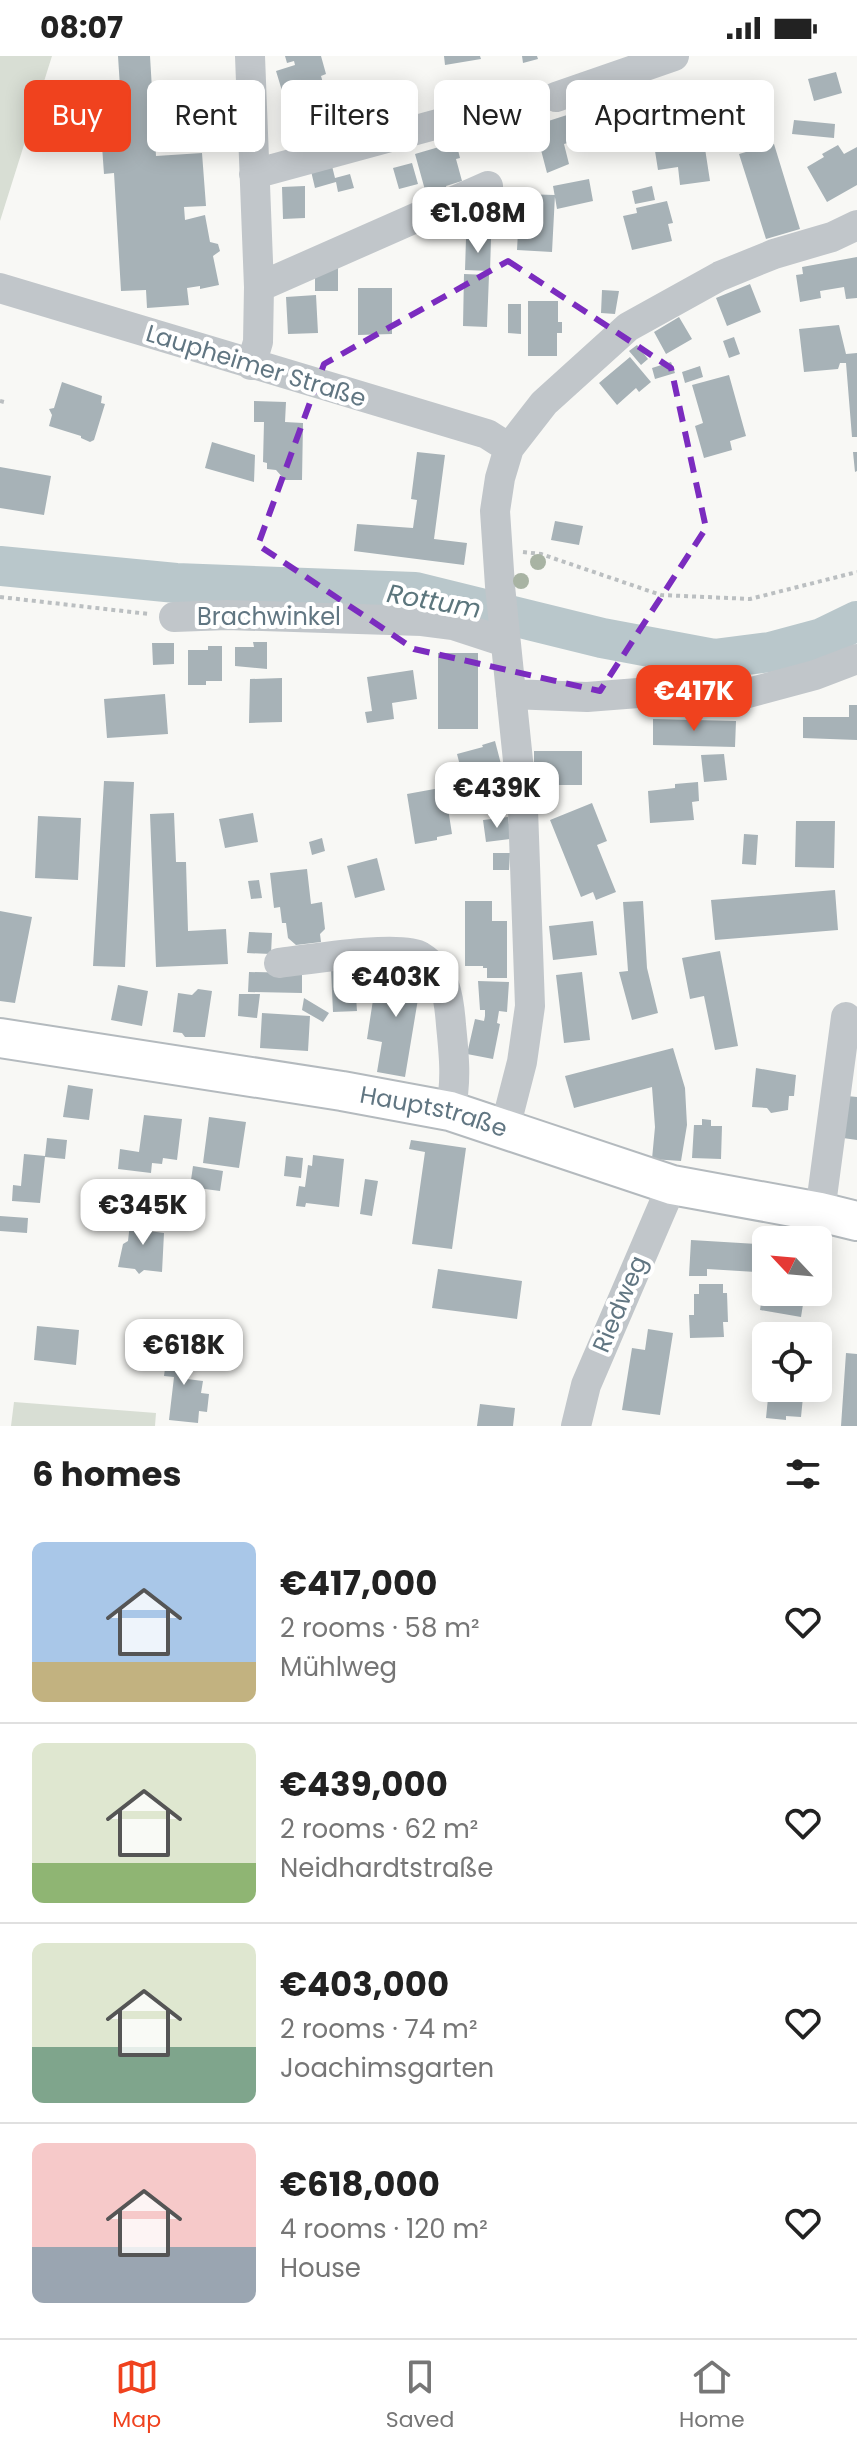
<!DOCTYPE html>
<html lang="en">
<head>
<meta charset="utf-8">
<style>
  body { margin:0; font-family:Poppins,sans-serif; background:#f6f6f6; color:#222; height:100vh; display:flex; flex-direction:column; font-size:30px; white-space:nowrap }
  * { box-sizing:border-box; margin:0 }
  p { font-size:26px; color:#767676 }
  .icon { flex:none; width:44px; height:44px; fill:none; stroke:currentColor; stroke-width:2; stroke-linecap:round; stroke-linejoin:round }
  .map { position:relative; height:1370px; overflow:hidden }
  .side { display:flex; flex-direction:column; background:#fff; flex:1 }
  .side>* { flex:none }
  .guide { position:absolute; left:24px; top:24px; width:810px; height:72px; display:flex; gap:16px }
  .needle { width:52px; rotate:296deg }
  .controls { position:absolute; left:752px; top:1170px; display:grid; gap:16px }
  .controls a { display:grid; place-items:center; width:80px; height:80px; border-radius:12px; background:#fff; box-shadow:0 4px 20px #0003; font-size:40px }
  .price { position:absolute; translate:-50% -68px; padding:0 18px; border-radius:16px; background:#fff; color:#222; font-size:26px; line-height:52px; filter:drop-shadow(0 2px 4px #0008) }
  .price::after { content:''; position:absolute; left:50%; top:48px; width:24px; height:18px; margin-left:-12px; background:inherit; clip-path:polygon(0 0,100% 0,50% 100%) }
  .price.current { background:#f0421e; color:#fff }
  ul { padding:0; list-style:none }
  li { display:flex; align-items:center; gap:24px; height:200px; padding:0 32px }
  li+li { border-top:2px solid #e0e0e0 }
  li span { display:grid; place-items:center; flex:none; width:224px; height:160px; border-radius:12px; color:#555 }
  li>.icon { margin-inline-start:auto }
  span .icon { width:96px; height:96px; fill:#fffc; stroke-width:1 }
  li b { font-size:34px }
  h2 { display:flex; justify-content:space-between; align-items:center; height:96px; padding:0 32px; font-size:34px }
  .tag { padding:0 28px; border-radius:12px; background:#fff; box-shadow:0 4px 20px #0003; font-size:28px; line-height:72px }
  .tag.current { background:#f0421e; color:#fff }
  .status { display:flex; justify-content:space-between; align-items:center; height:56px; padding:0 40px; background:#fff; direction:ltr }
  .status svg { height:22px; fill:currentColor }
  .tabs { display:flex; justify-content:space-around; align-items:center; height:112px; border-top:2px solid #e0e0e0; background:#fff; font-size:22px; color:#767676 }
  .tabs a { display:grid; justify-items:center; gap:4px }
  .tabs .current { color:#f0421e }
  .map>svg:first-child { display:block }
</style>
</head>
<body>
<div class="status"><b>08:07</b><svg viewBox="0 0 49 12"><path d="M0 12V9h3v3zM5 12V6h3v6zM10 12V3h3v9zM15 12V0h3v12zM26 1h20v11H26zM47 4h2v5h-2z"/></svg></div>
<div class="map">
<svg width="857" height="1370" viewBox="0 0 857 1370">
  <rect width="100%" height="100%" fill="#f8f8f5"/>
  <path fill="#d8ded4" d="M0,0H52L0,165Z
    M14,1346L156,1357L155,1370H11Z"/>
  <g fill="none" stroke-linecap="round" stroke-linejoin="round">
    <path stroke="#b9c7cb" stroke-width="40" d="M0,510L176,527L415,536L602,582L714,603L770,596L822,582L857,565"/>
  </g>
  <path fill="#a7b2b7" d="M118,0H150L156,100L202,97L206,150L184,151L185,164L205,159L210,186L218,188L220,195L213,200L219,229L200,233V230L187,232L189,249L147,252L146,234L121,235L114,117L104,118L99,48L121,47Z
    M285,0H321L326,18L321,20L326,37L286,48L276,15L295,9L294,5L287,7Z
    M444,0H480L481,3L445,9Z
    M522,0H537L538,3L523,7Z
    M836,16L842,37L814,45L808,23Z
    M589,58L594,76L582,80L576,62Z
    M567,59L575,85L564,88L569,108L547,117L541,94L546,93L539,68Z
    M747,64L748,77L704,86L710,125L680,129L678,111L658,114L652,76Z
    M794,64L835,68L834,82L792,78Z
    M308,85L310,93L291,98L288,89Z
    M456,86L460,102L456,103L462,125L446,130L447,134L436,137L435,132L425,134L415,98Z
    M774,88L800,173L766,183L739,98Z
    M838,89L844,98L857,91V129L827,146L807,111L824,101L822,98Z
    M412,107L418,128L399,133L393,112Z
    M332,110L335,122L350,118L354,132L338,136L336,126L315,132L311,115Z
    M589,123L593,145L557,153L553,130Z
    M305,130V162L283,163L282,131Z
    M652,130L655,144L635,148L632,135Z
    M520,138L555,139L552,196L517,194Z
    M667,145L673,167L668,168L672,185L632,194L623,160L637,157L636,152Z
    M466,183H491L490,215L465,214Z
    M857,201V242L846,243L844,231L820,235L821,242L800,246L796,219L803,218L802,211Z
    M338,206V235H315V219Z
    M464,218L489,219L487,271L463,270Z
    M750,228L761,256L727,270L716,242Z
    M358,232H392V278L358,279Z
    M602,234L619,235L615,258L601,257Z
    M316,239L318,277L288,278L286,241Z
    M528,245H558V266H562V277H557V300H528Z
    M508,248H521V278L508,277Z
    M679,261L692,283L666,298L654,276Z
    M839,269L846,298L857,297V381H852L846,307H840L838,313L804,316L799,273Z
    M734,281L740,298L729,302L723,285Z
    M637,289L648,303L641,309L629,295Z
    M630,301L651,326L639,336L636,332L617,349L599,327Z
    M671,306L675,317L655,323L652,312Z
    M700,310L703,321L685,327L682,316Z
    M729,319L746,380L730,385L732,394L704,402L695,370L703,367L692,329Z
    M62,326L102,340L101,347L105,348L94,384L90,386L81,382V380L49,370L52,359L49,353L54,352Z
    M254,345L286,346L285,366L303,367L302,424H285L276,414L267,413V407L263,406L264,366H254Z
    M212,386L255,399L254,426L205,412Z
    M417,396L445,399L434,483L467,487L464,509L354,495L357,468L413,472L417,444L411,443Z
    M853,396H857V415L855,416Z
    M0,411L51,420L44,459L0,452Z
    M555,465L583,470L579,489L551,484Z
    M253,586H267V613L235,610V591H254Z
    M152,587H174V608L153,609Z
    M208,590H222V625H206V629H188V594H208Z
    M438,597H478V673H438Z
    M413,614L417,643L392,647L394,663L367,667L365,656L372,655L367,621Z
    M282,622V666L249,667L250,623Z
    M165,638L168,678L107,682L104,643Z
    M849,649H857V684L803,682V661H849Z
    M653,663L736,665L735,691L653,689Z
    M495,685L502,712L464,725L457,698L483,691L482,689Z
    M534,695H582V729H534Z
    M724,698L727,724L704,726L701,699Z
    M104,725L134,726L125,911L93,910Z
    M698,726L699,745L692,746L694,764L650,767L648,735L675,732V728Z
    M440,732L443,747L447,746L452,778L437,781V784L415,788L407,738Z
    M503,738L505,755L484,758L482,740Z
    M592,747L607,785L597,789L616,836L596,844L593,836L581,841L550,764Z
    M174,757L176,806H186L188,875L226,873L228,908L156,911L150,758Z
    M253,757L258,786L225,792L219,763Z
    M38,760L81,762L78,824L35,822Z
    M508,761L511,783L486,786L483,764Z
    M796,765H835L834,812L795,811Z
    M744,778L758,779L756,809L742,808Z
    M322,782L325,795L312,799L309,786Z
    M493,797H510L509,814H493Z
    M377,802L385,834L355,842L347,810Z
    M307,813L311,848L322,846L325,873L320,878L321,886L296,889L288,882L286,867H282L280,851L274,852L270,817Z
    M259,824L262,842L251,843L248,825Z
    M835,834L838,874L715,884L711,844Z
    M465,845H492V865H507V922H487V912H483V910H465Z
    M643,845L647,912L658,957L632,964L619,916L628,915L623,846Z
    M0,855L32,861L15,947L0,945Z
    M593,865L597,899L553,904L549,870Z
    M249,876L272,877L271,898L247,897Z
    M720,895L738,990L715,994L704,940L690,943L682,902Z
    M397,911L428,916L426,932L420,931L405,1021L377,1016L382,986L367,983L375,931L388,933L390,924L394,925Z
    M354,912L357,955L333,956L331,913Z
    M249,916L302,917V937L248,936Z
    M363,916H372L373,936H363Z
    M582,916L590,984L564,987L556,919Z
    M478,925L509,926L507,956L499,955L497,967L500,968L493,1003L467,998L475,963L484,965L485,960V954H480Z
    M118,929L148,935L142,970L111,964Z
    M198,933L212,935L205,981H185L182,977L173,976L178,937L192,939Z
    M239,938H260L257,962L238,960Z
    M304,942L329,957L323,966L302,954Z
    M262,957L310,960L308,995L260,992Z
    M673,992L685,1032L687,1069L681,1105L652,1103L655,1071L652,1031L574,1052L565,1020Z
    M756,1012L796,1019L794,1040H789L788,1054L771,1057L767,1052L752,1051Z
    M68,1029L93,1033L89,1064L63,1061Z
    M847,1040L857,1041V1084L843,1082Z
    M144,1059L182,1063L177,1104L163,1102L162,1108L152,1107L151,1117L118,1113L120,1093L139,1096Z
    M209,1061L246,1066L239,1112L203,1107Z
    M702,1063L711,1064V1070H722L721,1103L692,1102L694,1069H702Z
    M47,1082L67,1084L65,1103L45,1101L40,1147L12,1145L13,1129L21,1130L24,1098L45,1100Z
    M411,1084L466,1092L452,1193L412,1188L425,1096L409,1093Z
    M313,1099L344,1103L339,1151L306,1147L305,1151L296,1150L299,1130L305,1131L308,1109L312,1110Z
    M286,1100L303,1102L301,1122L284,1120Z
    M193,1110L223,1115L220,1135L190,1131Z
    M365,1123L378,1125L372,1160L360,1158Z
    M131,1159L151,1161L149,1175L164,1177L162,1216L144,1214L139,1218L135,1213L118,1211L123,1188L128,1185Z
    M0,1160L28,1162L27,1177L0,1175Z
    M778,1174L809,1180V1184H776Z
    M691,1184L757,1188L756,1216L707,1213V1220H689Z
    M438,1213L522,1225L517,1263L432,1252Z
    M764,1227L766,1236H805L801,1261L760,1254Z
    M699,1228H723V1237H727L728,1266H723L724,1281L690,1282L689,1259H694V1238H699Z
    M37,1270L79,1274L76,1309L34,1304Z
    M648,1273L673,1277L660,1359L622,1354L632,1292L645,1294Z
    M168,1289L191,1292L187,1323L203,1325L201,1337L209,1338L207,1356L199,1355L198,1367L169,1364L174,1321L164,1320Z
    M846,1297L857,1298V1370H841Z
    M769,1332H807V1341H803L801,1361L786,1360V1364L766,1362Z
    M480,1348L515,1352L513,1370H477Z"/>
  <g fill="none" stroke-linecap="round" stroke-linejoin="round">
    <g stroke="#b4babe" stroke-width="42">
      <g id="major">
        <path id="s1" d="M0,982L342,1035L450,1055L672,1129L820,1156L857,1165"/>
      </g>
    </g>
    <path stroke="#bbbfc1" stroke-width="4" stroke-dasharray="4 4" stroke-linecap="butt" d="M463,62L533,46
      M0,345L4,346
      M523,496L541,498L661,539L750,543L857,516
      M0,541L149,558"/>
    <path stroke="#c1c6ca" stroke-width="30" d="M250,0L259,231L258,286L251,309
      M556,41L674,0
      M254,118L438,68
      M259,231L488,130
      M0,232L487,378L509,392
      M174,561L227,559L422,565L453,569L505,586
      M511,638L587,641L651,636L748,637L815,619L857,603
      M279,907C304,904 402,888 420,900C446,916 449,941 451,969C454,999 457,1026 450,1055
      M505,1072L522,1006L530,950L523,753L500,530L495,455L500,422L509,392L544,347L628,271L720,220L774,198L832,181L857,169
      M820,1156L846,961
      M576,1370L586,1329L672,1129"/>
    <use href="#major" stroke="#fff" stroke-width="38"/>
  </g>
  <g fill="#a8b3a3">
    <circle cx="538" cy="506" r="8"/>
    <circle cx="521" cy="525" r="8"/>
  </g>
  <path fill="none" stroke="#7b2cbf" stroke-width="6" stroke-dasharray="16 10" stroke-linejoin="round" d="M508,205L671,312L706,472L600,635L414,593L258,489L324,308Z"/>
  <g text-anchor="middle" stroke-width="8" stroke-linejoin="round" paint-order="stroke">
    <g font-size="24" fill="#617682" stroke="#fff">
      <text transform="translate(256 310) rotate(17)" y="8">Laupheimer Straße</text>
      <text x="269" y="569">Brachwinkel</text>
      <text dy="8" stroke="none"><textPath href="#s1" startOffset="440">Hauptstraße</textPath></text>
      <text transform="translate(620 1248) rotate(-67)" y="8">Riedweg</text>
    </g>
    <g font-size="26" font-style="italic" fill="#5c767d" stroke="#fff">
      <text transform="translate(434 545) rotate(10)" y="9">Rottum</text>
    </g>
  </g>
</svg>
<div class="controls">
<a><svg class="needle" viewBox="-14 -14 28 28"><path d="M0-13l5 13h-10z" fill="#e53935"/><path d="M0 13l5-13h-10z" fill="#767676"/></svg></a>
<a><svg class="icon" aria-label="locate" viewBox="0 0 24 24"><circle cx="12" cy="12" r="6"/><path d="M12 2v4M12 18v4M2 12h4M18 12h4"/></svg></a>
</div>
<b class="price" style="left:478px;top:199px">€1.08M</b>
<b class="price current" style="left:694px;top:677px">€417K</b>
<b class="price" style="left:497px;top:774px">€439K</b>
<b class="price" style="left:396px;top:963px">€403K</b>
<b class="price" style="left:143px;top:1191px">€345K</b>
<b class="price" style="left:184px;top:1331px">€618K</b>
<div class="guide">
<a class="tag current">Buy</a>
<a class="tag">Rent</a>
<a class="tag">Filters</a>
<a class="tag">New</a>
<a class="tag">Apartment</a>
</div>
</div>
<section class="side">
<h2>6 homes<svg class="icon" aria-label="filters" viewBox="0 0 24 24"><path d="M4 7h16M4 17h16"/><circle cx="9" cy="7" r="2"/><circle cx="15" cy="17" r="2"/></svg></h2>
<ul>
<li><span style="background:linear-gradient(#a9c7e8 75%,#c2b280 0)"><svg class="icon" aria-label="home" viewBox="0 0 24 24"><path d="M3 11l9-7 9 7M6 9v11h12V9"/></svg></span><div><b>€417,000</b><p>2 rooms · 58 m²</p><p>Mühlweg</p></div><svg class="icon" aria-label="heart" viewBox="0 0 24 24"><path d="M12 20l-8-8c-3-5 5-10 8-4 3-6 11-1 8 4z"/></svg></li>
<li><span style="background:linear-gradient(#dfe7d0 75%,#8fb573 0)"><svg class="icon" aria-label="home" viewBox="0 0 24 24"><path d="M3 11l9-7 9 7M6 9v11h12V9"/></svg></span><div><b>€439,000</b><p>2 rooms · 62 m²</p><p>Neidhardtstraße</p></div><svg class="icon" aria-label="heart" viewBox="0 0 24 24"><path d="M12 20l-8-8c-3-5 5-10 8-4 3-6 11-1 8 4z"/></svg></li>
<li><span style="background:linear-gradient(#dfe7d0 65%,#7fa58c 0)"><svg class="icon" aria-label="home" viewBox="0 0 24 24"><path d="M3 11l9-7 9 7M6 9v11h12V9"/></svg></span><div><b>€403,000</b><p>2 rooms · 74 m²</p><p>Joachimsgarten</p></div><svg class="icon" aria-label="heart" viewBox="0 0 24 24"><path d="M12 20l-8-8c-3-5 5-10 8-4 3-6 11-1 8 4z"/></svg></li>
<li><span style="background:linear-gradient(#f6c9c9 65%,#9aa5b1 0)"><svg class="icon" aria-label="home" viewBox="0 0 24 24"><path d="M3 11l9-7 9 7M6 9v11h12V9"/></svg></span><div><b>€618,000</b><p>4 rooms · 120 m²</p><p>House</p></div><svg class="icon" aria-label="heart" viewBox="0 0 24 24"><path d="M12 20l-8-8c-3-5 5-10 8-4 3-6 11-1 8 4z"/></svg></li>
</ul>
</section>
<nav class="tabs">
<a class="current"><svg class="icon" aria-label="map" viewBox="0 0 24 24"><path d="M3 6l6-2 6 2 6-2v14l-6 2-6-2-6 2zM9 4v14M15 6v14"/></svg>Map</a>
<a><svg class="icon" aria-label="saved" viewBox="0 0 24 24"><path d="M7 4h10v16l-5-4-5 4z"/></svg>Saved</a>
<a><svg class="icon" aria-label="home" viewBox="0 0 24 24"><path d="M3 11l9-7 9 7M6 9v11h12V9"/></svg>Home</a>
</nav>
</body>
</html>
